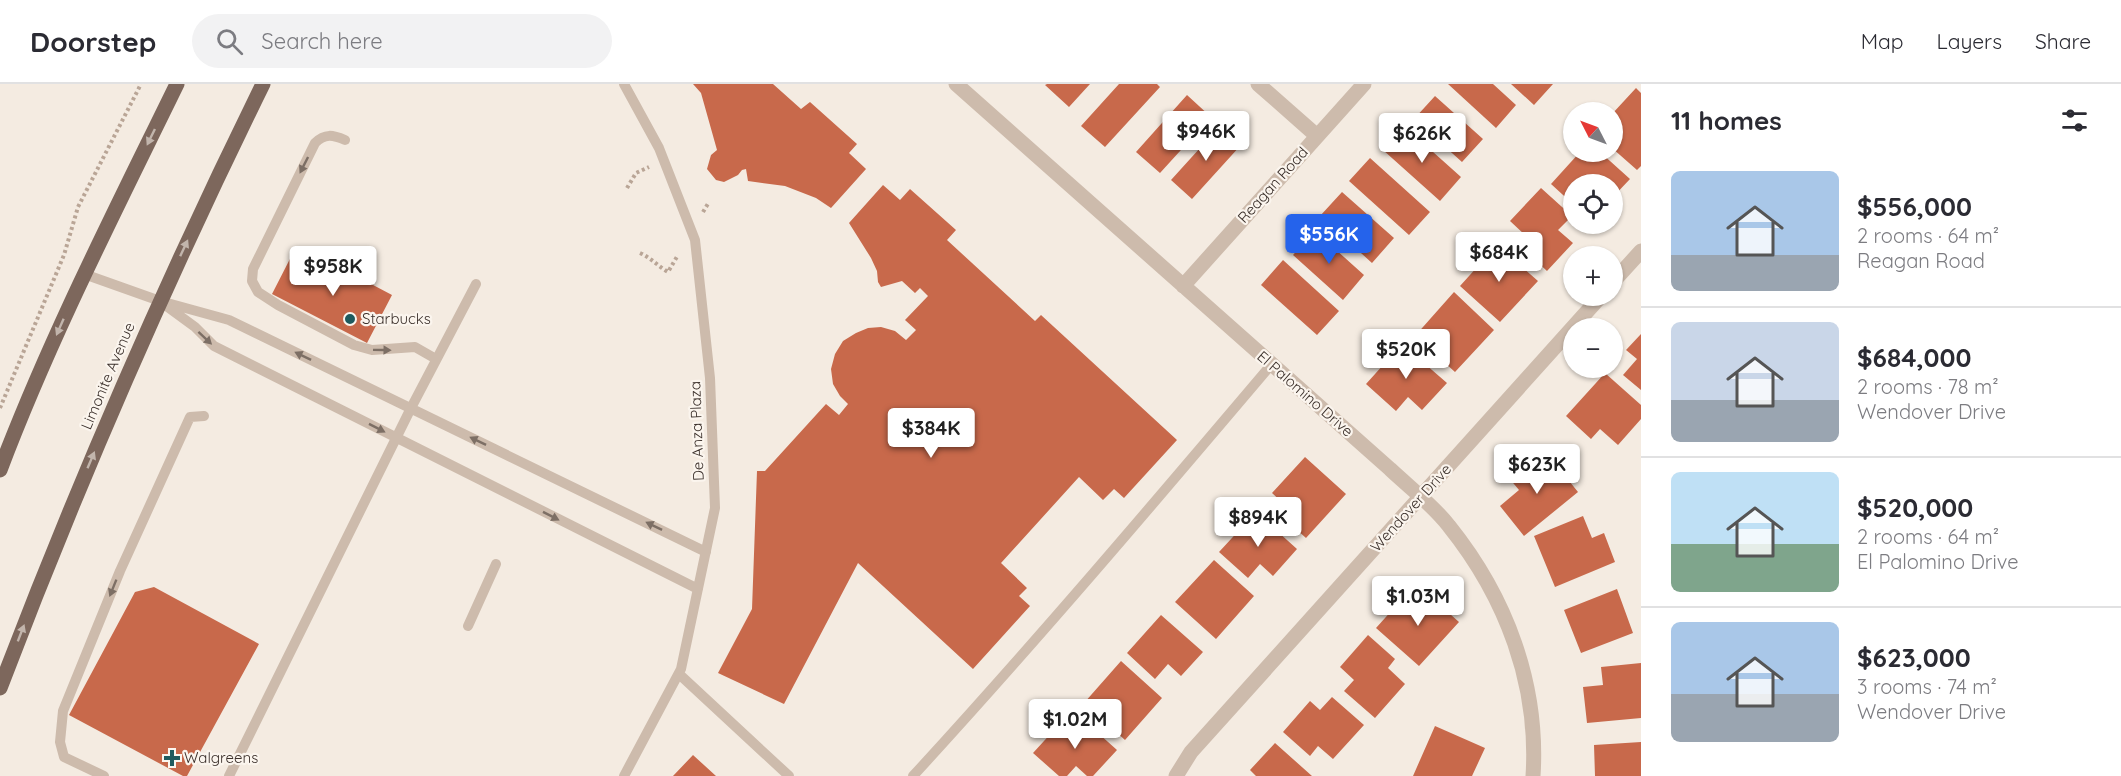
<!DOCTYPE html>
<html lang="en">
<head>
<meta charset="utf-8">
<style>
  body { margin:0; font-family:Quicksand,sans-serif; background:#f2f2f3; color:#2b2b33; height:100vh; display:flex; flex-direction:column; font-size:22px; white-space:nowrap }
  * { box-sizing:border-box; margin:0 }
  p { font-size:20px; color:#7c7c81 }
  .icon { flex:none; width:33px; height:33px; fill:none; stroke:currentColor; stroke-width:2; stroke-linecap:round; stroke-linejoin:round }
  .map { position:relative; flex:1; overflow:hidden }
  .panel { display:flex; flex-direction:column; background:#fff; width:480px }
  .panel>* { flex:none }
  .needle { width:39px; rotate:312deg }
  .fabs { position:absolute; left:1563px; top:18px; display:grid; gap:12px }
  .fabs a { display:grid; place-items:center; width:60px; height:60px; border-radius:50%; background:#fff; box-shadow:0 2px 4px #0004; font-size:30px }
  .price { position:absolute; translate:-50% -51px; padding:0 14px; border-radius:6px; background:#fff; color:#222; font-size:20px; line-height:39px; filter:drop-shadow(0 2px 3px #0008) }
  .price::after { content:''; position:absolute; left:50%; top:36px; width:18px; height:14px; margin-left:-9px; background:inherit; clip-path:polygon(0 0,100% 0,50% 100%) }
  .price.selected { background:#2563eb; color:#fff }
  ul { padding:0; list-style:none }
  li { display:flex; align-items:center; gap:18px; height:150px; padding:0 30px }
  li+li { border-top:2px solid #e1e1e2 }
  li span { display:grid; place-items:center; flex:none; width:168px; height:120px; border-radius:9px; color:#555 }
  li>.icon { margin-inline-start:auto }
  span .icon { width:72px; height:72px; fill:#fffc; stroke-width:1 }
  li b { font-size:26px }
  h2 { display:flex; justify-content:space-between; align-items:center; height:72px; padding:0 30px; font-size:26px }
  header { display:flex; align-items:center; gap:36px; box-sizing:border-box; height:84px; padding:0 30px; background:#fff; border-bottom:2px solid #e1e1e2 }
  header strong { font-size:28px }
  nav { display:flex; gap:33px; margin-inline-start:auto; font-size:21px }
  .search { width:420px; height:54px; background:#f2f2f3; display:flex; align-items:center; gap:15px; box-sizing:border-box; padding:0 21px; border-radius:33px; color:#7c7c81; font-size:22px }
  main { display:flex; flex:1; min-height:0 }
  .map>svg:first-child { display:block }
</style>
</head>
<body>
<header>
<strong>Doorstep</strong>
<div class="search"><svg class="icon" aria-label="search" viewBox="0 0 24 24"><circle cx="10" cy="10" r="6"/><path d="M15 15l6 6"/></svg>Search here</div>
<nav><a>Map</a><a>Layers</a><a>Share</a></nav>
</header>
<main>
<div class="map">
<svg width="1641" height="692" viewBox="0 0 1641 692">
  <rect width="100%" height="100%" fill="#f4ebe1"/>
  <path fill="#c8694b" d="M693,0H773L801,25L810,18L857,60L849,69L866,85L831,124L816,114L785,102L748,97L746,85L742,86L738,91L724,98L716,96L707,85L711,71L717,66L701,9Z
    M1047,0H1090L1069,23L1045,1Z
    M1119,0H1157L1160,3L1105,63L1081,42Z
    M1448,0H1493L1516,21L1496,44Z
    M1511,0H1553L1534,21Z
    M1636,4L1641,9V82L1637,86L1612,64V54L1617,49L1612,45V30Z
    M1187,11L1211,33L1160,89L1136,68Z
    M1435,12L1483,55L1462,78L1414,35Z
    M1220,42L1241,61L1192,115L1171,96Z
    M1404,42L1461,93L1440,117L1383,66Z
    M1580,68H1600L1630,95L1612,114V100H1574V121L1551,100Z
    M1370,74L1430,128L1409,151L1349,97Z
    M883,101L900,116L910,105L956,146L947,156L1035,237L1041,231L1177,356L1124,414L1114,405L1103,416L1079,393L1001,479L1027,504L1019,512L1030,522L973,585L858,479L784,620L718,589L752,525L757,387H765L826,320L839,331L848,320L840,312L833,300L831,285L835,270L843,257L856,249L868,244L881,243L895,247L906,256L916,246L905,236L928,212L920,204L915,209L902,197L881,203L878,198L877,187L871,174L849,139Z
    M1541,104L1572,132L1558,146L1573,159L1547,187L1517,159L1525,151L1510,137Z
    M1342,108L1394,154L1372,179L1320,132Z
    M1315,147L1364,191L1343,216L1293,171Z
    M1497,161L1538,197L1500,238L1460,202Z
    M293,169L335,190L339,183L392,211L367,259L272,210Z
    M1283,176L1339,227L1317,251L1261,201Z
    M1454,208L1494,246L1455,288L1415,252Z
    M1641,250V306L1623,291L1637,275L1626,266Z
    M1402,260L1447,299L1422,326L1408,313L1396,327L1366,300Z
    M1605,289L1641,321V335L1618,361L1600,345L1591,355L1566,332Z
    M1305,373L1346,410L1306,454L1278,429L1285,421L1272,409Z
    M1535,373L1543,384L1553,377L1578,408L1524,452L1500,422L1519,406L1509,394Z
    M1256,428L1297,465L1273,492L1260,480L1248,494L1219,468Z
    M1583,432L1592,454L1604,449L1615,478L1555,503L1534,452Z
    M1214,476L1254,512L1216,555L1175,518Z
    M154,503L259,560L187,692H183L69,631L135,508Z
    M1617,505L1633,549L1581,569L1564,526Z
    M1424,507L1459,538L1419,582L1376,544L1403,514L1411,522Z
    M1161,531L1203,568L1181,592L1168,580L1155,595L1127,569Z
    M1368,551L1395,575L1388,584L1405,600L1375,634L1344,607L1354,596L1340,583Z
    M1121,577L1162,614L1125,656L1084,619Z
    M1641,579V634L1587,639L1583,603L1603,601L1601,583Z
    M1332,613L1364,641L1333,675L1318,662L1310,672L1283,648L1310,617L1320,626Z
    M1065,634L1082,649L1089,641L1117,666L1093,692H1087L1076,682L1067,692H1059L1033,669Z
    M1435,642L1485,664L1472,692H1413Z
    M1641,658V692H1595L1594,661Z
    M1275,659L1312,692H1256L1250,686Z
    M693,671L716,692H673Z"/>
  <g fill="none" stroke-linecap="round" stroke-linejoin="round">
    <path stroke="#b9a596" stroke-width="4" stroke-dasharray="3 3" stroke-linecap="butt" d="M627,104L636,89L649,83
      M703,128L709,118
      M640,169C651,174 658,182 668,188L678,171
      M0,324L64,171L78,123L141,0"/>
    <path stroke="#cdbbac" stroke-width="10" d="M624,0L659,64L695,156L710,294L715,424L681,585L624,692
      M345,56C333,51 325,49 315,59L253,185L252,197L258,208L278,221L354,261L372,266L415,263L436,275
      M84,190L160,217L229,236L706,468
      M165,221L195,243L214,262L698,505
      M468,542L496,480
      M679,590L789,692
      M104,692L64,673L60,658L63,627L120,487L190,333L204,332
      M229,692L411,324L476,200
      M913,692C1036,558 1154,419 1271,281"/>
    <path stroke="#cdbbac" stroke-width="15" d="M956,0L1390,385C1409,403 1433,421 1449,442C1506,513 1539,600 1533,692
      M1258,0L1317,52
      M1612,199L1641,167
      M1183,202L1364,0
      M1176,692L1191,668L1601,212"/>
    <path stroke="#7d675c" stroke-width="15" d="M0,386C50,254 115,127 177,0
      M0,604C78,399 166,197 263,0"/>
  </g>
  <defs><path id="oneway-solid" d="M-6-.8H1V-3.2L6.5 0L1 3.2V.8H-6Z" transform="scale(1.5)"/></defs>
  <g fill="#c2b5ac">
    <use href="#oneway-solid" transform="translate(151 53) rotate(116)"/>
    <use href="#oneway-solid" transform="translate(184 164) rotate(-65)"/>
    <use href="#oneway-solid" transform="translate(60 243) rotate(114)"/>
    <use href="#oneway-solid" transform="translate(91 376) rotate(-67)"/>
    <use href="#oneway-solid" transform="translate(21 549) rotate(-69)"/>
  </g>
  <g fill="#7d6f65">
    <use href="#oneway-solid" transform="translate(304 81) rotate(117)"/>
    <use href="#oneway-solid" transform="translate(205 254) rotate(43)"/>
    <use href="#oneway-solid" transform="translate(382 266) rotate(1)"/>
    <use href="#oneway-solid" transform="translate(303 272) rotate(-154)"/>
    <use href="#oneway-solid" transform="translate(377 344) rotate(27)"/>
    <use href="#oneway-solid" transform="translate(478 357) rotate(-154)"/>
    <use href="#oneway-solid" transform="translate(551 432) rotate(27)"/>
    <use href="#oneway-solid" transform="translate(654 442) rotate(-154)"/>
    <use href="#oneway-solid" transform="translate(113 504) rotate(112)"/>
  </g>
  <g fill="#1f5a5e" stroke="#fbf5ee" stroke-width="2">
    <circle cx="350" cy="235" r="6"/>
    <path d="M169 665h6v6h6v6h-6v6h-6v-6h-6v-6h6z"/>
  </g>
  <g text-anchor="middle" stroke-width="4.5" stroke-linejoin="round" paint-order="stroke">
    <g font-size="15" fill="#3b302b" stroke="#fbf5ee">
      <text transform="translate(1273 101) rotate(-48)" y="5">Reagan Road</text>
      <text transform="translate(108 292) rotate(-67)" y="5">Limonite Avenue</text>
      <text transform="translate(1305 310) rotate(41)" y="5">El Palomino Drive</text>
      <text transform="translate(697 347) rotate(-92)" y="5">De Anza Plaza</text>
      <text transform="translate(1411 424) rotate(-48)" y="5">Wendover Drive</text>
    </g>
    <g font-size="15" fill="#3b302b" stroke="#fbf5ee" text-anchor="start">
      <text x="362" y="240">Starbucks</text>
      <text x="184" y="679">Walgreens</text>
    </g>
  </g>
</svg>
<div class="fabs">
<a><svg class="needle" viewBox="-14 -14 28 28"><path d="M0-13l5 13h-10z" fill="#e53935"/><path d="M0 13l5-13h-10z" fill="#7c7c81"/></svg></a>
<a><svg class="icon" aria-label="locate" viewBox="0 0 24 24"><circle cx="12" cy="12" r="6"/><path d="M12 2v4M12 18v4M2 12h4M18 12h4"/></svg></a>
<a>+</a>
<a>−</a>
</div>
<b class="price" style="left:1206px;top:78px">$946K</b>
<b class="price" style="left:1422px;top:80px">$626K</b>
<b class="price selected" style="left:1329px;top:181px">$556K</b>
<b class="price" style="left:1499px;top:199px">$684K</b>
<b class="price" style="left:333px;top:213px">$958K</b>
<b class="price" style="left:1406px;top:296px">$520K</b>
<b class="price" style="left:931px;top:375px">$384K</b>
<b class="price" style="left:1537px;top:411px">$623K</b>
<b class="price" style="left:1258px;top:464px">$894K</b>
<b class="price" style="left:1418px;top:543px">$1.03M</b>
<b class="price" style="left:1075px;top:666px">$1.02M</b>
</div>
<section class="panel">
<h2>11 homes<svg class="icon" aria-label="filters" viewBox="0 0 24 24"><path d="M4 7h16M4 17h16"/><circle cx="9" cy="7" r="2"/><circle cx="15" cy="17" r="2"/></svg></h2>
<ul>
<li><span style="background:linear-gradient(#a9c7e8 70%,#9aa5b1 0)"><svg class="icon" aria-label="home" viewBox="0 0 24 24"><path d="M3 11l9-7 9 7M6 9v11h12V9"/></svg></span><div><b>$556,000</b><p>2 rooms · 64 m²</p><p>Reagan Road</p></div></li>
<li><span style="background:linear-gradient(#c9d6e8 65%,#9aa5b1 0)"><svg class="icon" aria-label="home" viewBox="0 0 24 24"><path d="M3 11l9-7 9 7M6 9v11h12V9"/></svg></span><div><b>$684,000</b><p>2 rooms · 78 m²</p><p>Wendover Drive</p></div></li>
<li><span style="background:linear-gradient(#bfe0f5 60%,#7fa58c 0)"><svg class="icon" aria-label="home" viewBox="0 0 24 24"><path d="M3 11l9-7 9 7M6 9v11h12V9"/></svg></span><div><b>$520,000</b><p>2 rooms · 64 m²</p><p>El Palomino Drive</p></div></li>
<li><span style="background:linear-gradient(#a9c7e8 60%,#9aa5b1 0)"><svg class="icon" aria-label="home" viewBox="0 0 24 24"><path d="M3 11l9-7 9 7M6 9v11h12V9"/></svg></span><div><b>$623,000</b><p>3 rooms · 74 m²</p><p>Wendover Drive</p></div></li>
</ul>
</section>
</main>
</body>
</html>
